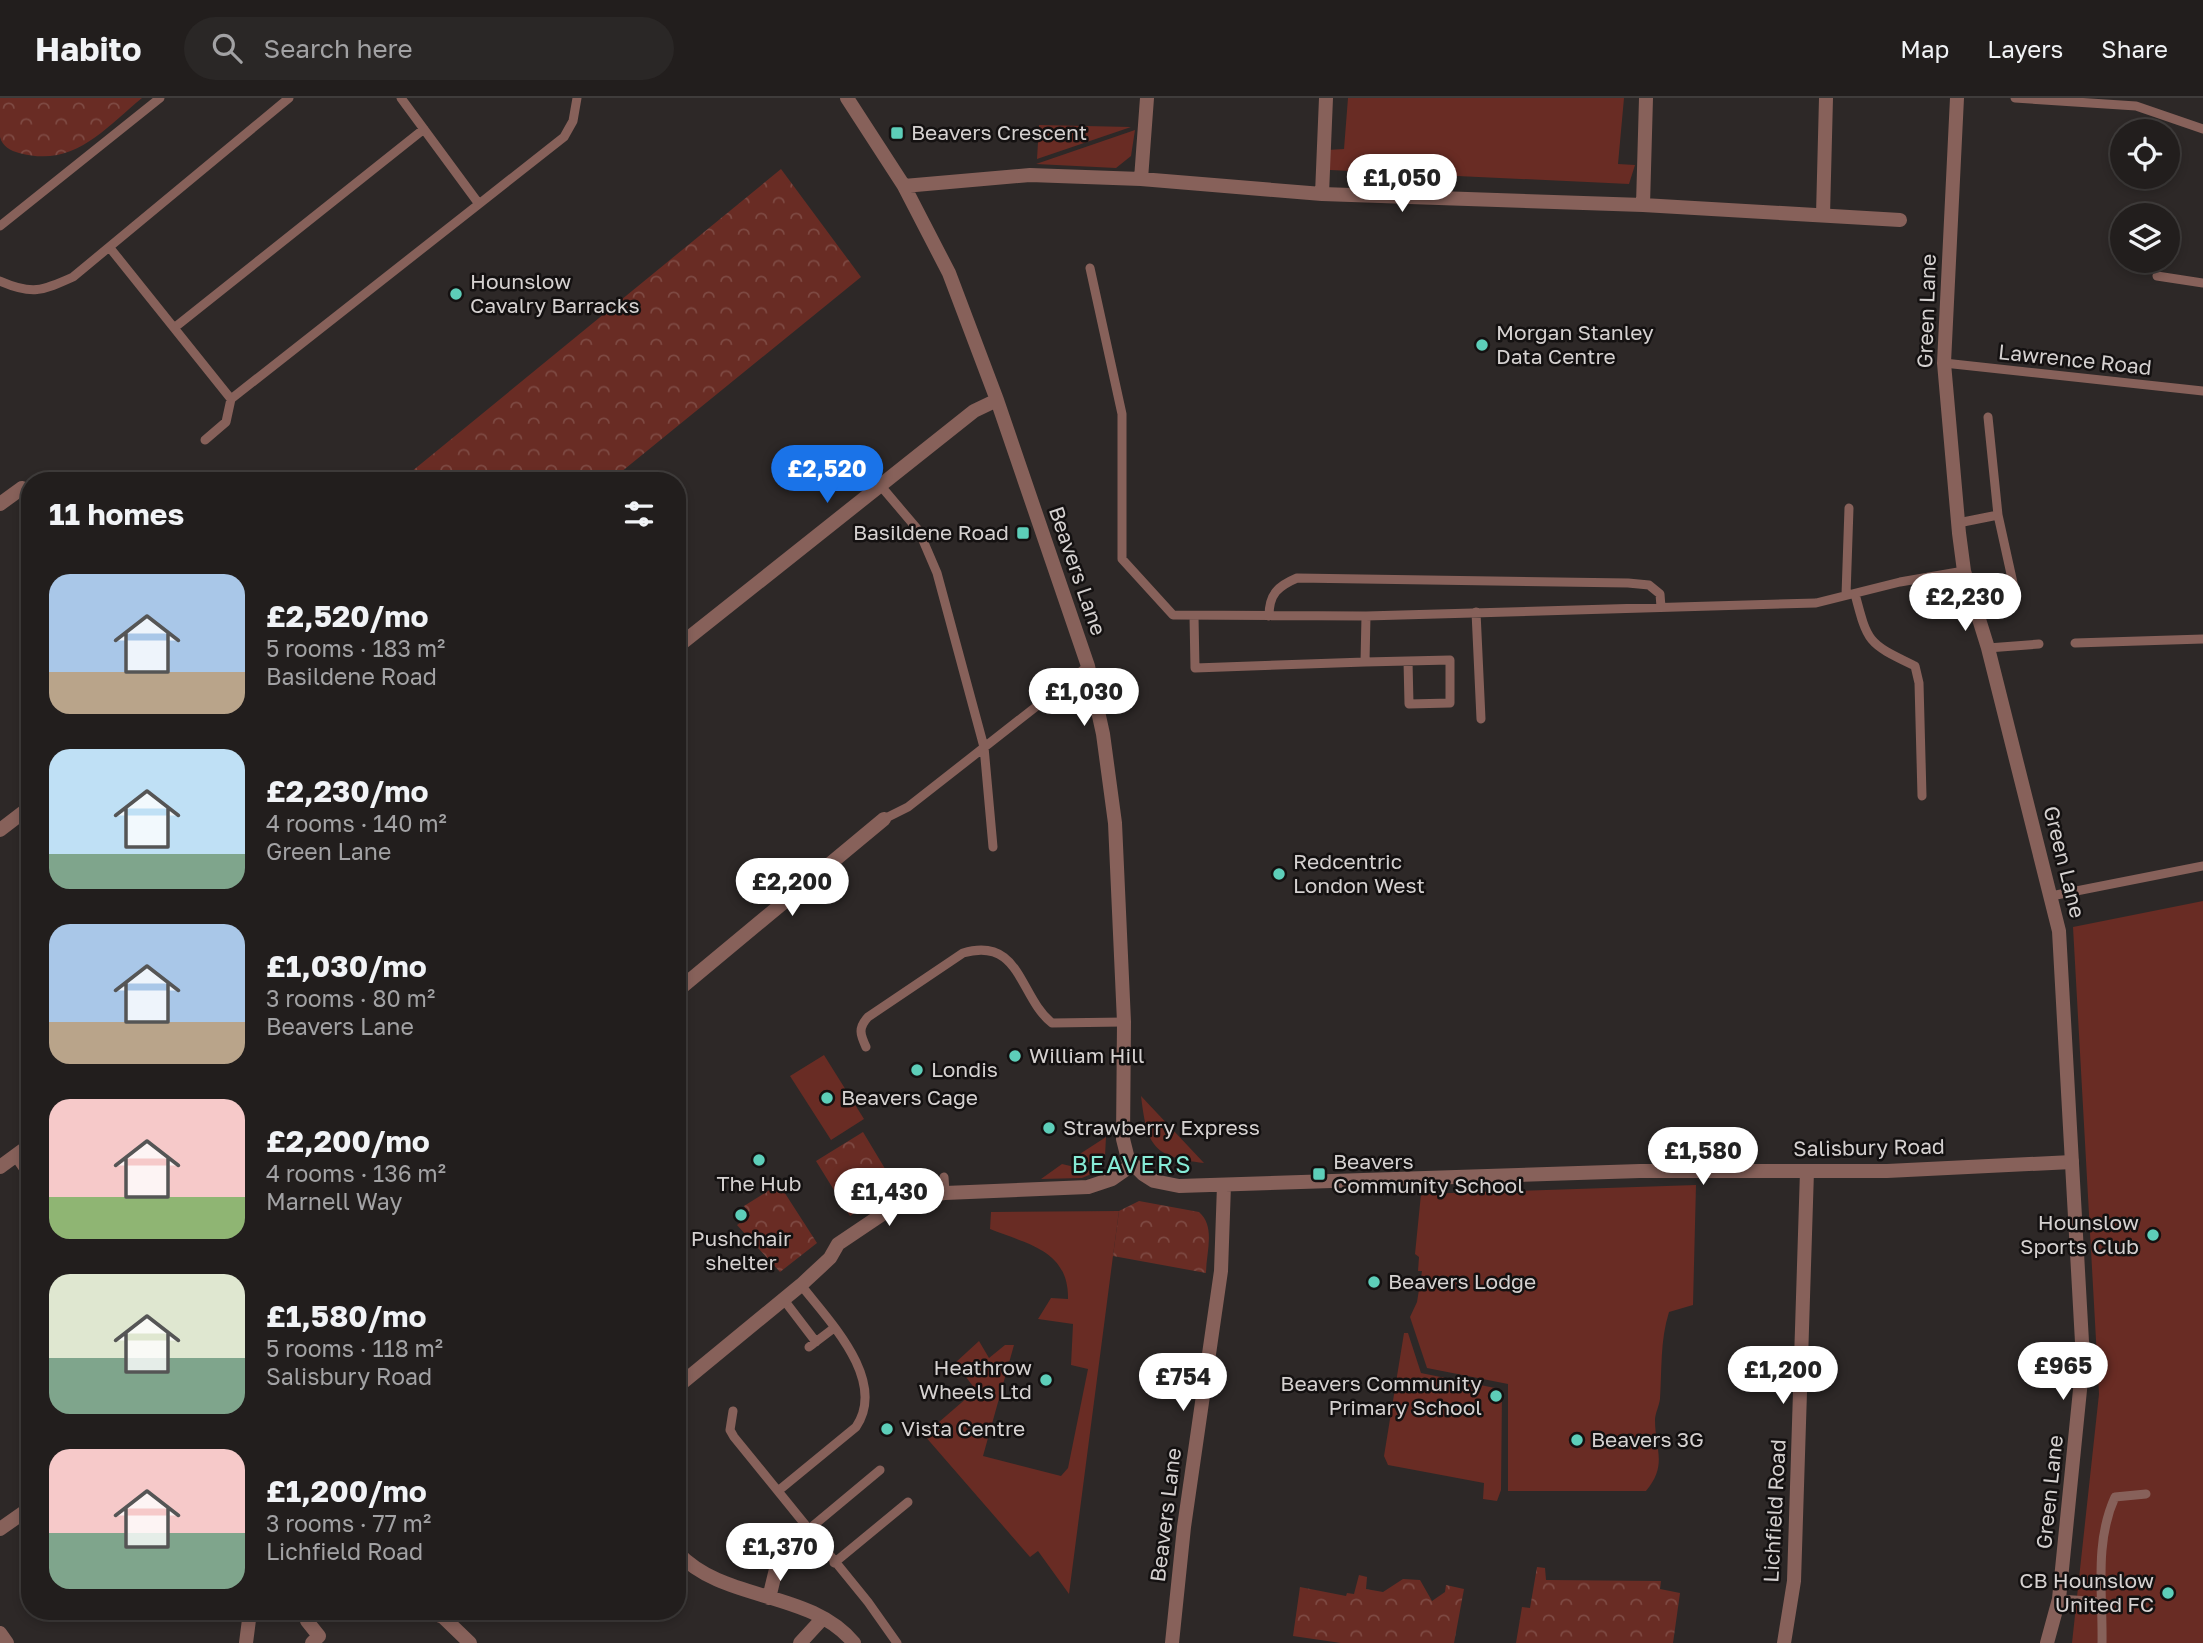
<!DOCTYPE html>
<html lang="en">
<head>
<meta charset="utf-8">
<style>
  body { margin:0; font-family:"Golos Text",sans-serif; background:#2a2726; color:#f1f3f6; height:100vh; display:flex; flex-direction:column; font-size:26px; white-space:nowrap }
  * { box-sizing:border-box; margin:0 }
  p { font-size:23px; color:#a2a2a4 }
  .icon { flex:none; width:38px; height:38px; fill:none; stroke:currentColor; stroke-width:2; stroke-linecap:round; stroke-linejoin:round }
  .map { position:relative; flex:1; overflow:hidden }
  .details { position:absolute; left:21px; top:374px; width:665px; height:1148px; display:flex; flex-direction:column; background:#221e1d; border-radius:28px; box-shadow:0 4px 10px #0003,0 0 0 2px #3f3c3b }
  .details>* { flex:none }
  .tools { position:absolute; left:2110px; top:21px; display:grid; gap:14px }
  .tools a { display:grid; place-items:center; width:70px; height:70px; border-radius:50%; background:#221e1d; box-shadow:0 4px 10px #0003,0 0 0 2px #3f3c3b; font-size:35px }
  .price { position:absolute; translate:-50% -60px; padding:0 16px; border-radius:24px; background:#fff; color:#222; font-size:23px; line-height:46px; filter:drop-shadow(0 2px 4px #0008) }
  .price::after { content:''; position:absolute; left:50%; top:42px; width:21px; height:16px; margin-left:-10px; background:inherit; clip-path:polygon(0 0,100% 0,50% 100%) }
  .price.current { background:#1a73e8; color:#fff }
  ul { padding:0; list-style:none }
  li { display:flex; align-items:center; gap:21px; height:175px; padding:0 28px }
  li span { display:grid; place-items:center; flex:none; width:196px; height:140px; border-radius:21px; color:#555 }
  li>.icon { margin-inline-start:auto }
  span .icon { width:84px; height:84px; fill:#fffc; stroke-width:1 }
  li b { font-size:30px }
  h2 { display:flex; justify-content:space-between; align-items:center; height:84px; padding:0 28px; font-size:30px }
  header { display:flex; align-items:center; gap:42px; box-sizing:border-box; height:98px; padding:0 35px; background:#221e1d; border-bottom:2px solid #3f3c3b }
  header strong { font-size:33px }
  nav { display:flex; gap:38px; margin-inline-start:auto; font-size:24px }
  .search { width:490px; height:63px; background:#2a2726; display:flex; align-items:center; gap:18px; box-sizing:border-box; padding:0 24px; border-radius:38px; color:#a2a2a4; font-size:26px }
  .map>svg:first-child { display:block }
</style>
</head>
<body>
<header>
<strong>Habito</strong>
<div class="search"><svg class="icon" aria-label="search" viewBox="0 0 24 24"><circle cx="10" cy="10" r="6"/><path d="M15 15l6 6"/></svg>Search here</div>
<nav><a>Map</a><a>Layers</a><a>Share</a></nav>
</header>
<div class="map">
<svg width="2203" height="1545" viewBox="0 0 2203 1545">
  <defs>
    <pattern id="park-crowns" width="20" height="18" patternUnits="userSpaceOnUse" patternTransform="scale(1.75)"><rect width="20" height="18" fill="#692c24"/><path d="M2 6a3 3 0 1 1 6 0M12 15a3 3 0 1 1 6 0" fill="none" stroke="#7e4a43"/></pattern>
  </defs>
  <rect width="100%" height="100%" fill="#2d2827"/>
  <path fill="#692c24" d="M1348,0H1624L1618,66L1635,67L1629,86L1330,72L1327,52L1344,51Z
    M1039,27L1131,29L1037,61Z
    M1135,32L1131,58L1116,70L1036,66Z
    M2203,803V1545H2072L2099,1296L2073,829Z
    M824,957L864,1021L831,1042L790,978Z
    M1141,998L1204,1065C1153,1059 1147,1048 1141,998Z
    M1106,1039L1105,1058L1098,1066L1072,1061Z
    M1062,1066L1096,1074L1082,1080L1041,1081Z
    M1696,1087L1693,1207L1669,1214C1660,1243 1662,1271 1660,1301C1659,1308 1655,1316 1655,1322C1655,1351 1668,1367 1646,1393H1508V1286L1427,1270L1410,1219L1417,1204L1422,1173H1418L1419,1159L1415,1156L1421,1096Z
    M1119,1113L1113,1158L1069,1496L1038,1453L1030,1459L924,1337L976,1292L955,1265L979,1243L989,1260L1005,1247H1014L983,1358L1061,1378L1068,1370L1088,1271L1071,1267L1073,1226L1038,1221L1051,1200L1068,1201C1069,1152 1027,1146 990,1131L991,1114Z
    M1404,1235H1408L1421,1275L1500,1291L1502,1294L1501,1392L1497,1403L1483,1401L1484,1385L1388,1367L1384,1358Z"/>
  <path fill="url(#park-crowns)" d="M0,0H142C103,32 74,70 19,55C11,53 2,48 0,39C0,26 0,12 0,0Z
    M781,71L861,179L610,383H400Z
    M863,1034L896,1089L850,1118L816,1063Z
    M779,1086L817,1145L780,1174L737,1127L750,1118L744,1108Z
    M1139,1103L1199,1114C1216,1129 1206,1154 1206,1175L1113,1158L1119,1113Z
    M1537,1469L1545,1470L1546,1482L1661,1483L1660,1491L1680,1495L1673,1545H1516L1522,1509L1530,1510Z
    M1359,1477L1367,1479L1366,1491L1383,1494L1403,1481L1420,1482L1432,1503L1445,1494L1446,1487L1464,1491L1454,1545H1341L1293,1538L1300,1489L1346,1498L1347,1495L1354,1496Z"/>
  <g fill="none" stroke-linecap="round" stroke-linejoin="round">
    <path stroke="#87615a" stroke-width="9" d="M2015,0L2136,8L2203,31
      M479,106L564,39L573,23L577,0
      M0,128L160,0
      M110,150L231,301L479,106L401,0
      M1090,170L1122,316V461L1173,517L1366,518L1816,505L1900,484L1964,473
      M2157,178L2203,185
      M0,183C32,197 42,193 73,179L289,0
      M174,230L424,31
      M1944,265L2203,293
      M205,342L226,324L231,301
      M880,387L919,433L937,475L984,649L993,749
      M1998,417L2013,485
      M1958,425L1998,417L1988,319
      M1855,496C1868,546 1868,545 1915,568L1919,585L1922,698
      M1846,497L1849,410
      M1476,514L1481,621
      M1194,518L1195,570L1365,564
      M1269,518C1269,496 1278,488 1297,480L1628,485L1649,487L1660,496L1661,509
      M1366,518L1365,564L1450,562V605L1409,606L1408,563
      M2075,545L2203,541
      M1988,550L2039,546
      M884,721L908,709L1088,568
      M2051,798L2203,768
      M866,949C860,936 858,930 868,919L963,855C1021,838 1019,899 1052,925L1124,924
      M944,1079L945,1095
      M784,1202L816,1244
      M809,1249L834,1230
      M733,1313L730,1332L734,1339L868,1504L897,1545
      M778,1393L856,1329C888,1282 828,1222 801,1187
      M808,1432L880,1372
      M834,1465L908,1404
      M2059,1501L2103,1504
      M2102,1545C2103,1496 2094,1445 2115,1399L2146,1396"/>
    <path stroke="#87615a" stroke-width="14" d="M430,1514L443,1519L470,1545"/>
    <path stroke="#87615a" stroke-width="14" d="M847,0L904,88L949,175L997,302L1088,568L1103,636L1115,725L1124,924L1123,1041L1128,1061L1143,1076L1154,1083L1179,1088L1640,1073H1887L2072,1064
      M1141,81L1147,0
      M904,88L1030,77L1141,81L1322,96L1643,107L1900,122
      M1322,96L1326,0
      M1643,107L1646,0
      M1823,117L1826,0
      M0,406L22,390L30,399
      M677,549L974,313L997,302
      M0,732L30,709
      M677,893L884,721
      M17,1057L30,1076
      M0,1069L30,1047
      M677,1289L801,1187L830,1160L838,1146L893,1109L920,1098L945,1095L1088,1089L1112,1081L1132,1067
      M0,1431L30,1410
      M766,1453L777,1467L769,1500
      M677,1454C724,1505 809,1491 854,1545
      M307,1523L319,1538L312,1545
      M0,1535L7,1545
      M246,1545L250,1514
      M800,1545L823,1520
      M1172,1545L1184,1429L1221,1173L1224,1087
      M1784,1545L1794,1483L1807,1073"/>
    <path stroke="#87615a" stroke-width="14" d="M1957,0L1944,265L1959,435L1964,473L1988,550L2059,833L2083,1262L2059,1501L2047,1545"/>
  </g>
  <g fill="#5dceb9" stroke="#141111" stroke-width="2.5">
    <rect x="890" y="28" width="14" height="14" rx="3.5"/>
    <circle cx="456" cy="196" r="7"/>
    <circle cx="1482" cy="247" r="7"/>
    <rect x="1016" y="428" width="14" height="14" rx="3.5"/>
    <circle cx="1279" cy="776" r="7"/>
    <circle cx="1015" cy="958" r="7"/>
    <circle cx="917" cy="972" r="7"/>
    <circle cx="827" cy="1000" r="7"/>
    <circle cx="1049" cy="1030" r="7"/>
    <circle cx="759" cy="1062" r="7"/>
    <rect x="1312" y="1069" width="14" height="14" rx="3.5"/>
    <circle cx="741" cy="1117" r="7"/>
    <circle cx="2153" cy="1137" r="7"/>
    <circle cx="1374" cy="1184" r="7"/>
    <circle cx="1046" cy="1282" r="7"/>
    <circle cx="1496" cy="1298" r="7"/>
    <circle cx="887" cy="1331" r="7"/>
    <circle cx="1577" cy="1342" r="7"/>
    <circle cx="2168" cy="1495" r="7"/>
  </g>
  <g text-anchor="middle" stroke-width="5" stroke-linejoin="round" paint-order="stroke">
    <g font-size="21" fill="#d5d1d0" stroke="#141111" text-anchor="start">
      <text x="911" y="42">Beavers Crescent</text>
      <text x="470" y="191">Hounslow<tspan x="470" dy="24">Cavalry Barracks</tspan></text>
      <text x="1496" y="242">Morgan Stanley<tspan x="1496" dy="24">Data Centre</tspan></text>
      <text x="1009" y="442" text-anchor="end">Basildene Road</text>
      <text x="1293" y="771">Redcentric<tspan x="1293" dy="24">London West</tspan></text>
      <text x="1029" y="965">William Hill</text>
      <text x="931" y="979">Londis</text>
      <text x="841" y="1007">Beavers Cage</text>
      <text x="1063" y="1037">Strawberry Express</text>
      <text x="1333" y="1071">Beavers<tspan x="1333" dy="24">Community School</tspan></text>
      <text x="759" y="1093" text-anchor="middle">The Hub</text>
      <text x="2139" y="1132" text-anchor="end">Hounslow<tspan x="2139" dy="24">Sports Club</tspan></text>
      <text x="741" y="1148" text-anchor="middle">Pushchair<tspan x="741" dy="24">shelter</tspan></text>
      <text x="1388" y="1191">Beavers Lodge</text>
      <text x="1032" y="1277" text-anchor="end">Heathrow<tspan x="1032" dy="24">Wheels Ltd</tspan></text>
      <text x="1482" y="1293" text-anchor="end">Beavers Community<tspan x="1482" dy="24">Primary School</tspan></text>
      <text x="901" y="1338">Vista Centre</text>
      <text x="1591" y="1349">Beavers 3G</text>
      <text x="2154" y="1490" text-anchor="end">CB Hounslow<tspan x="2154" dy="24">United FC</tspan></text>
    </g>
    <g font-size="21" fill="#d5d1d0" stroke="#141111">
      <text transform="translate(1927 213) rotate(-88)" y="7">Green Lane</text>
      <text transform="translate(2075 262) rotate(6)" y="7">Lawrence Road</text>
      <text transform="translate(1077 473) rotate(71)" y="7">Beavers Lane</text>
      <text transform="translate(2064 764) rotate(76)" y="7">Green Lane</text>
      <text transform="translate(1869 1050) rotate(-1)" y="7">Salisbury Road</text>
      <text transform="translate(2050 1394) rotate(-84)" y="7">Green Lane</text>
      <text transform="translate(1775 1413) rotate(-87)" y="7">Lichfield Road</text>
      <text transform="translate(1166 1417) rotate(-83)" y="7">Beavers Lane</text>
    </g>
    <g font-size="24" letter-spacing="2" fill="#86ebd6" stroke="#141111">
      <text x="1132" y="1075">BEAVERS</text>
    </g>
  </g>
</svg>
<div class="tools">
<a><svg class="icon" aria-label="locate" viewBox="0 0 24 24"><circle cx="12" cy="12" r="6"/><path d="M12 2v4M12 18v4M2 12h4M18 12h4"/></svg></a>
<a><svg class="icon" aria-label="layers" viewBox="0 0 24 24"><path d="M12 4l9 5-9 5-9-5zM3 14l9 5 9-5"/></svg></a>
</div>
<b class="price" style="left:1402px;top:116px">£1,050</b>
<b class="price current" style="left:827px;top:407px">£2,520</b>
<b class="price" style="left:1965px;top:535px">£2,230</b>
<b class="price" style="left:1084px;top:630px">£1,030</b>
<b class="price" style="left:792px;top:820px">£2,200</b>
<b class="price" style="left:1703px;top:1089px">£1,580</b>
<b class="price" style="left:889px;top:1130px">£1,430</b>
<b class="price" style="left:2063px;top:1304px">£965</b>
<b class="price" style="left:1783px;top:1308px">£1,200</b>
<b class="price" style="left:1183px;top:1315px">£754</b>
<b class="price" style="left:780px;top:1485px">£1,370</b>
<section class="details">
<h2>11 homes<svg class="icon" aria-label="filters" viewBox="0 0 24 24"><path d="M4 7h16M4 17h16"/><circle cx="9" cy="7" r="2"/><circle cx="15" cy="17" r="2"/></svg></h2>
<ul>
<li><span style="background:linear-gradient(#a9c7e8 70%,#b9a48a 0)"><svg class="icon" aria-label="home" viewBox="0 0 24 24"><path d="M3 11l9-7 9 7M6 9v11h12V9"/></svg></span><div><b>£2,520/mo</b><p>5 rooms · 183 m²</p><p>Basildene Road</p></div></li>
<li><span style="background:linear-gradient(#bfe0f5 75%,#7fa58c 0)"><svg class="icon" aria-label="home" viewBox="0 0 24 24"><path d="M3 11l9-7 9 7M6 9v11h12V9"/></svg></span><div><b>£2,230/mo</b><p>4 rooms · 140 m²</p><p>Green Lane</p></div></li>
<li><span style="background:linear-gradient(#a9c7e8 70%,#b9a48a 0)"><svg class="icon" aria-label="home" viewBox="0 0 24 24"><path d="M3 11l9-7 9 7M6 9v11h12V9"/></svg></span><div><b>£1,030/mo</b><p>3 rooms · 80 m²</p><p>Beavers Lane</p></div></li>
<li><span style="background:linear-gradient(#f6c9c9 70%,#8fb573 0)"><svg class="icon" aria-label="home" viewBox="0 0 24 24"><path d="M3 11l9-7 9 7M6 9v11h12V9"/></svg></span><div><b>£2,200/mo</b><p>4 rooms · 136 m²</p><p>Marnell Way</p></div></li>
<li><span style="background:linear-gradient(#dfe7d0 60%,#7fa58c 0)"><svg class="icon" aria-label="home" viewBox="0 0 24 24"><path d="M3 11l9-7 9 7M6 9v11h12V9"/></svg></span><div><b>£1,580/mo</b><p>5 rooms · 118 m²</p><p>Salisbury Road</p></div></li>
<li><span style="background:linear-gradient(#f6c9c9 60%,#7fa58c 0)"><svg class="icon" aria-label="home" viewBox="0 0 24 24"><path d="M3 11l9-7 9 7M6 9v11h12V9"/></svg></span><div><b>£1,200/mo</b><p>3 rooms · 77 m²</p><p>Lichfield Road</p></div></li>
</ul>
</section>
</div>
</body>
</html>
